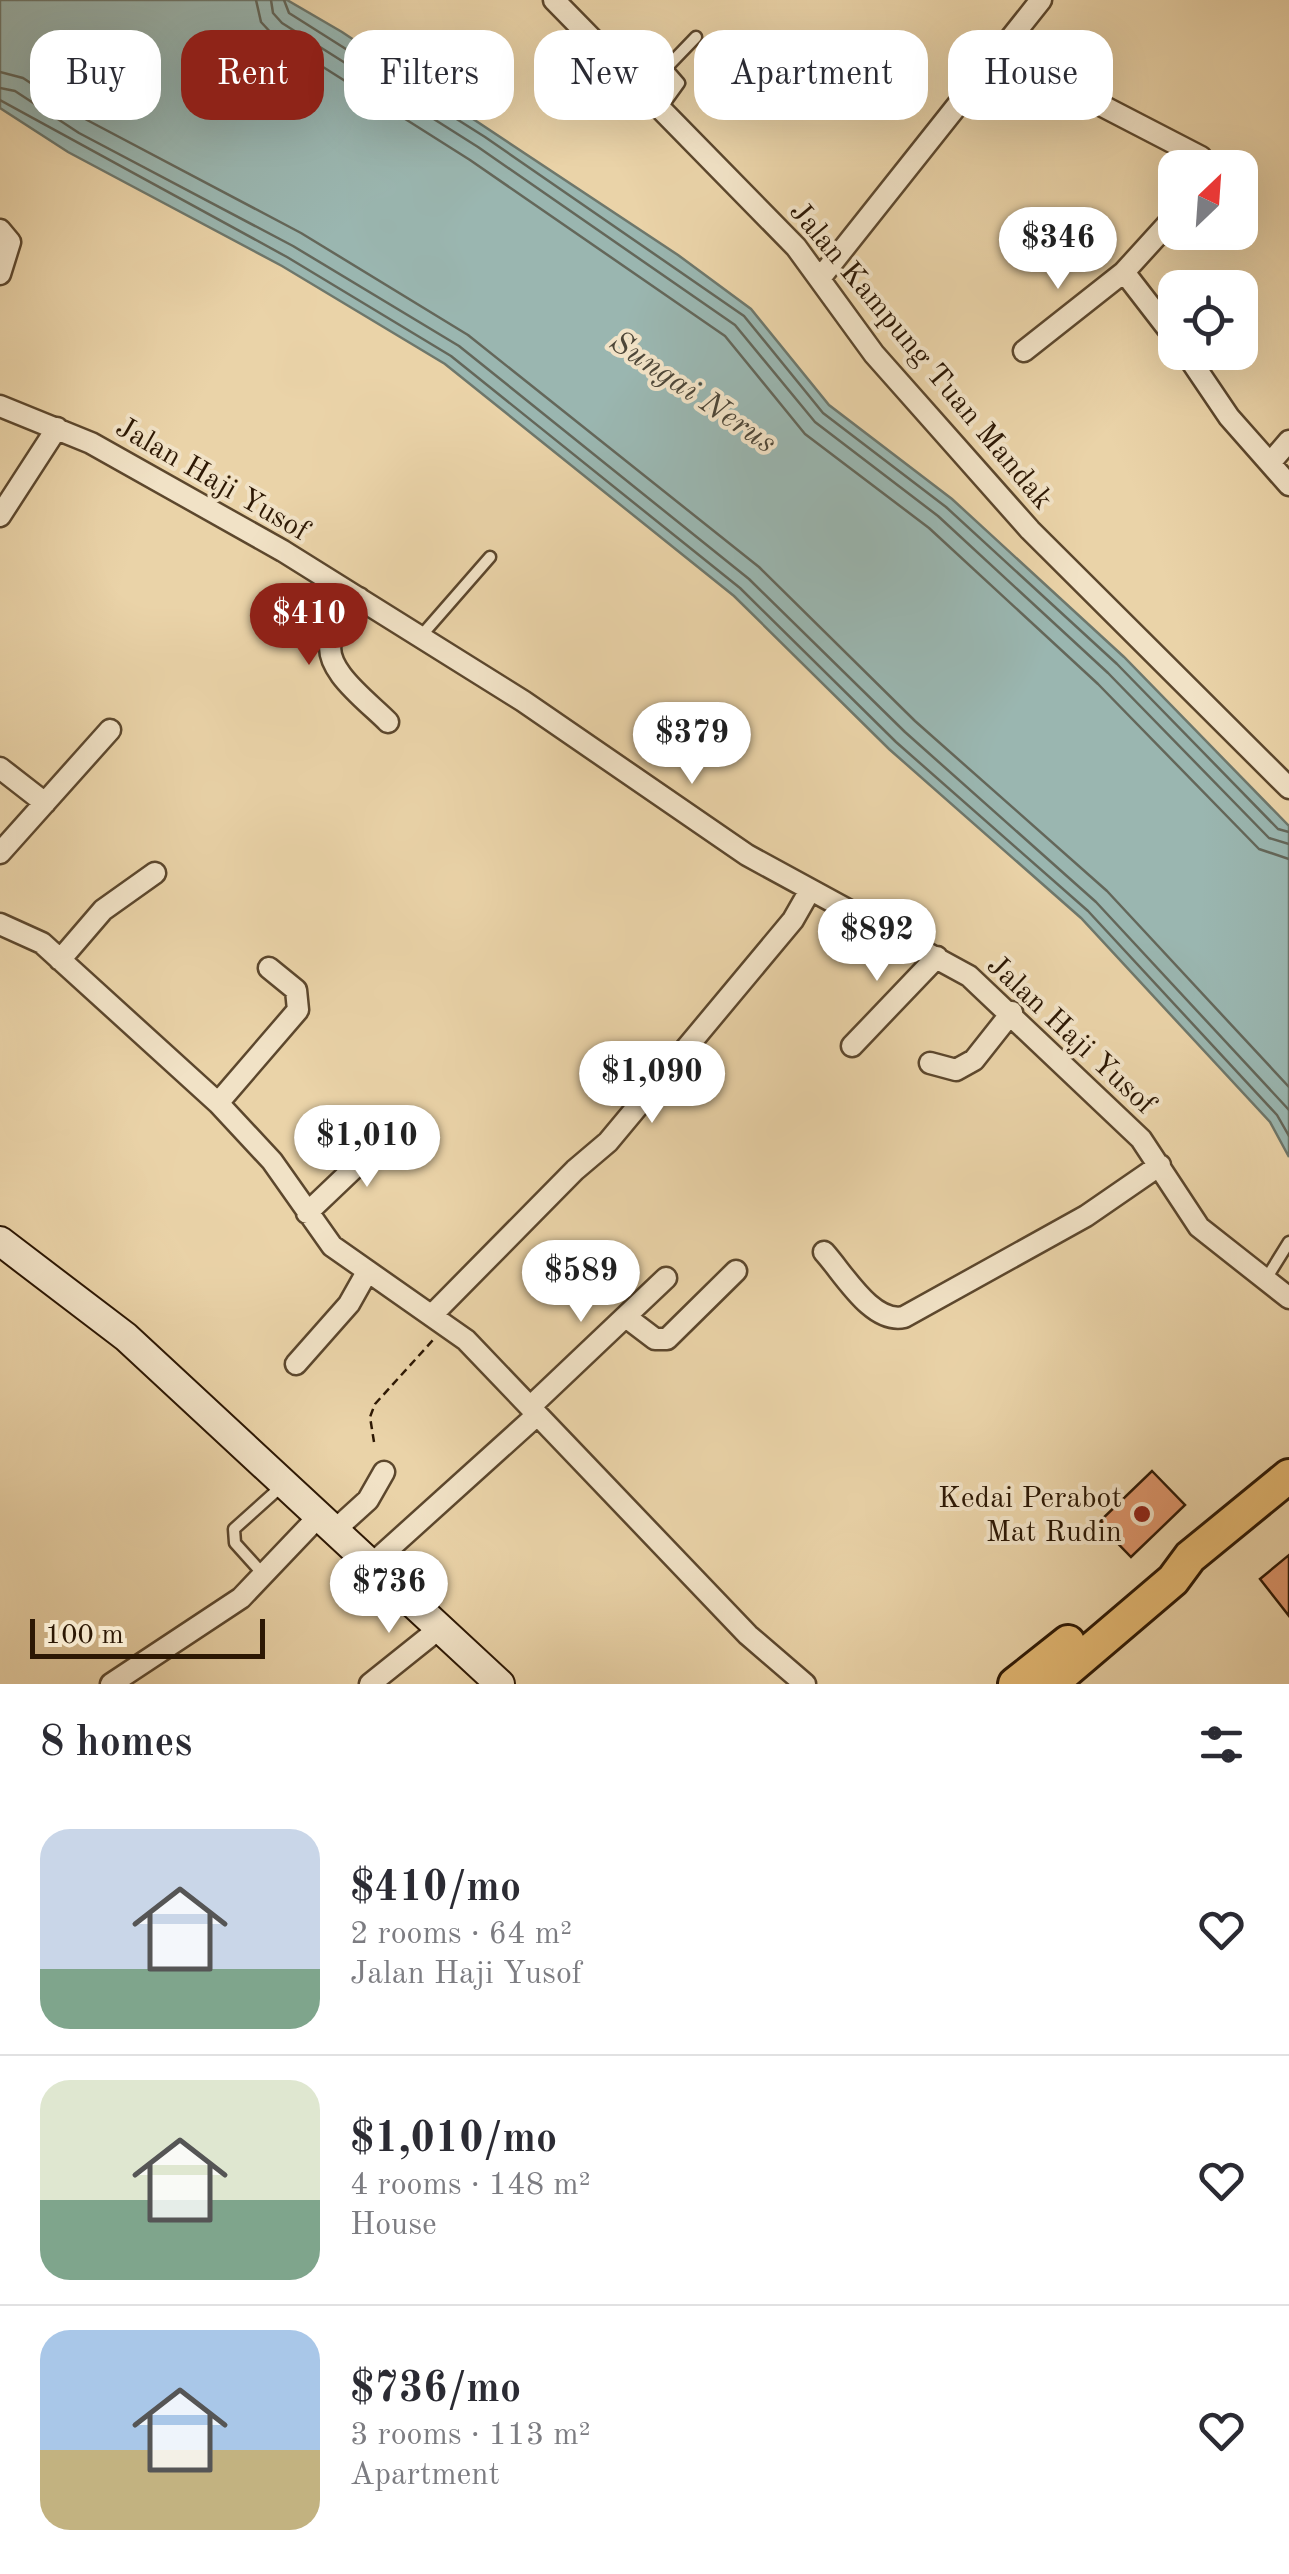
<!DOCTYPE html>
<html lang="en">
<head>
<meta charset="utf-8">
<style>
  body { margin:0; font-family:"Old Standard TT",serif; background:#f2f2f3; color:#2b2b33; height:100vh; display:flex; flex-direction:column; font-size:38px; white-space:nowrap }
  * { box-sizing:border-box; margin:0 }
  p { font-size:32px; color:#7c7c81 }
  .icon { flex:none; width:55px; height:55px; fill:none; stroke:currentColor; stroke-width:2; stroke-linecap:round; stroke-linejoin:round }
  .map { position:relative; height:1684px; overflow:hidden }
  .side { display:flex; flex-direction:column; background:#fff; flex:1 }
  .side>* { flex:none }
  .hud { position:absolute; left:30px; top:30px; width:1230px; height:90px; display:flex; gap:20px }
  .needle { width:65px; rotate:25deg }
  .tools { position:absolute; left:1158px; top:150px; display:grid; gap:20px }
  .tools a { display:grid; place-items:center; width:100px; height:100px; border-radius:20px; background:#fff; box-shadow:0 10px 40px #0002; font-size:50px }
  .scale { position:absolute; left:30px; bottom:25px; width:235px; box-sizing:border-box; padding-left:10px; border:5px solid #2d1804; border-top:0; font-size:28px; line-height:35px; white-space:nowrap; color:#2d1804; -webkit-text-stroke:8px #f1e2c6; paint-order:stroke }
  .price { position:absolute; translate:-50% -85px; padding:0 22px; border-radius:35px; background:#fff; color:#222; font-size:32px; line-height:65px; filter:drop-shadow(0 2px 5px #0008) }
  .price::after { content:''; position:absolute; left:50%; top:60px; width:30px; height:22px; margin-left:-15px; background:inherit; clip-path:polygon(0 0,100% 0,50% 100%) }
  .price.on { background:#8f2418; color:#fff }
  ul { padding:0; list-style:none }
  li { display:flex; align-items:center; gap:30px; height:250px; padding:0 40px }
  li+li { border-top:2px solid #e1e1e2 }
  li span { display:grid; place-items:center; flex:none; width:280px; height:200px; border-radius:30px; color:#555 }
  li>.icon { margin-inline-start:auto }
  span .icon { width:120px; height:120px; fill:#fffc; stroke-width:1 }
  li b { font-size:42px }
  h2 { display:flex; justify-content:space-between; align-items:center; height:120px; padding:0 40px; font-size:42px }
  .pill { padding:0 35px; border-radius:30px; background:#fff; box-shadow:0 10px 40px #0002; font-size:35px; line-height:90px }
  .pill.on { background:#8f2418; color:#fff }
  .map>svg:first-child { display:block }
</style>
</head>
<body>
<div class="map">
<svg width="1289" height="1684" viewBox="0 0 1289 1684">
  <rect width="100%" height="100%" fill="#ead3a8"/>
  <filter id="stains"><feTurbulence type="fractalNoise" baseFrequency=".002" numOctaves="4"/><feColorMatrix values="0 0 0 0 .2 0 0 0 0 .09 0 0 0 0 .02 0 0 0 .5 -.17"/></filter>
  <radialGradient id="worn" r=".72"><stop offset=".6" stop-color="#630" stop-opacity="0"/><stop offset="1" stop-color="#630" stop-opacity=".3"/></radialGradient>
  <path fill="#9ab6b0" stroke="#6e776b" stroke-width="2.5" d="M0,0H287L342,32L678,255L751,309L829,405L952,499L1124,657L1289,826V1157L1270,1122L1081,918L889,749L734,596L445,364L282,266L68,152L0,108Z"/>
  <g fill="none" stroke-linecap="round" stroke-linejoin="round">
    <path stroke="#64675a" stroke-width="2.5" d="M256,0L261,22L274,36L470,160L725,336L805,434L929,528L1098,684L1259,849L1289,859
      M271,0L273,13L282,23L478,147L735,325L815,422L938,516L1108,673L1269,838L1289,844
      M284,0L289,13L485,137L744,316L823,413L946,507L1117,664L1278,829L1289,832
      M0,72L23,78L87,120L301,233L468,335L759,567L915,721L1107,891L1289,1087
      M0,88L15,91L79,133L293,246L459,346L749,579L905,732L1096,902L1289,1110
      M0,100L287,257L451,356L740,588L896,742L1088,911L1277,1115L1289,1136"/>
  </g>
  <path fill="#de966c" stroke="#2d1804" stroke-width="2.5" d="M1152,1471L1185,1505L1131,1557L1098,1523Z
    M1289,1555V1616L1260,1579Z"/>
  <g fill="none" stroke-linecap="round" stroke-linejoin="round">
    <g stroke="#5c472d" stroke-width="15">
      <path id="service" d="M645,90L696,37
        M661,108L679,83L666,68
        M421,636L490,557
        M1266,1279L1289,1242
        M263,1574L235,1543L234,1529L283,1485"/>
    </g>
    <g stroke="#5c472d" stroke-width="25">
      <path id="minor" d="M554,0L796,247L874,354L1030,530L1289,788
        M1000,53L1201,157L1207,168
        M1175,216L1124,272L1175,338
        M0,230L10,242L0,274
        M821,277L1041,0
        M1024,351L1124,272
        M1185,352L1229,417L1289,485
        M0,406L91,443L283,551L523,701L747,855L969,976L1141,1139L1199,1227L1289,1298
        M1270,463L1289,441
        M0,516L57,428
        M359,598C350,611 337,625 332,639C320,668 370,703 388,722
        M0,768L45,803
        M0,853L110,730
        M0,924L42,943L218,1103L272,1161L332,1246L466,1340L748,1635L805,1684
        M60,960L103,910L155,873
        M852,1046L937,957
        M930,1063L956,1070L974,1060L1012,1012
        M218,1103L298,1010L296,990L269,968
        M307,1213L392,1132
        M824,1252C844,1274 872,1324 904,1317L1086,1216L1160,1165
        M433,1314L575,1170L608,1142L793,920L809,892
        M626,1317L655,1339H667L736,1271
        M296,1364L349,1304L367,1272
        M530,1407L666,1278
        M335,1530L368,1500L384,1472
        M372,1564L537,1415
        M111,1684L241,1598L320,1515
        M370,1684L440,1628"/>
    </g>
    <g stroke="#2d1804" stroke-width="32">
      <path id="secondary" d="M0,1241L126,1337L500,1684"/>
    </g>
    <g stroke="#2d1804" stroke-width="38">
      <path id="trunk" d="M1015,1684L1068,1642
        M1051,1684L1173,1580L1190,1557L1289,1476"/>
    </g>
    <path stroke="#2d1804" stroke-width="2.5" stroke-dasharray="8 5" stroke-linecap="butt" d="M374,1442L370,1417L375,1404L433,1340"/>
    <use href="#service" stroke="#f1e2c6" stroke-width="10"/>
    <use href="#minor" stroke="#f1e2c6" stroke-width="20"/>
    <use href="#secondary" stroke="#f1e2c6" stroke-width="28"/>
    <use href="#trunk" stroke="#e5ba74" stroke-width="32"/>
  </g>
  <circle fill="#8f2418" stroke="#f1e2c6" stroke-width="4" cx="1142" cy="1514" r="10"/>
  <g text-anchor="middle" stroke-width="8" stroke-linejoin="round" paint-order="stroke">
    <g font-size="30" fill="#2d1804" stroke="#f1e2c6">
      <text transform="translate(922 355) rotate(50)" y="10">Jalan Kampung Tuan Mandak</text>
      <text transform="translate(213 478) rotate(30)" y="10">Jalan Haji Yusof</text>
      <text transform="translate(1072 1034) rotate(43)" y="10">Jalan Haji Yusof</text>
    </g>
    <g font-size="30" fill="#2d1804" stroke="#f1e2c6" text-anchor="end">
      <text x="1122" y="1507">Kedai Perabot<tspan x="1122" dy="34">Mat Rudin</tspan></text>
    </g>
    <g font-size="32" font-style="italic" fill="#4e4738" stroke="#f1e2c6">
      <text transform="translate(694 391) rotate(34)" y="11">Sungai Nerus</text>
    </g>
  </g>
  <rect width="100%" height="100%" filter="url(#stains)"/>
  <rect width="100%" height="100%" fill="url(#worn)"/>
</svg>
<div class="tools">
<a><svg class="needle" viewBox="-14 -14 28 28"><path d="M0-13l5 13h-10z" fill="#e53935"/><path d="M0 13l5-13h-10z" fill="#7c7c81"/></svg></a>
<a><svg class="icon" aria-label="locate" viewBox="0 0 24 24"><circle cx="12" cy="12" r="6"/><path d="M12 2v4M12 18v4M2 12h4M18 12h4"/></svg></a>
</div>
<div class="scale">100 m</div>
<b class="price" style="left:1058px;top:292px">$346</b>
<b class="price on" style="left:309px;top:668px">$410</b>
<b class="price" style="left:692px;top:787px">$379</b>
<b class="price" style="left:877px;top:984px">$892</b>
<b class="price" style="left:652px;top:1126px">$1,090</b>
<b class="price" style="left:367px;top:1190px">$1,010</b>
<b class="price" style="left:581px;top:1325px">$589</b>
<b class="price" style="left:389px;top:1636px">$736</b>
<div class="hud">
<a class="pill">Buy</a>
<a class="pill on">Rent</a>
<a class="pill">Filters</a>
<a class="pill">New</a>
<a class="pill">Apartment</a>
<a class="pill">House</a>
</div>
</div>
<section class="side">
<h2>8 homes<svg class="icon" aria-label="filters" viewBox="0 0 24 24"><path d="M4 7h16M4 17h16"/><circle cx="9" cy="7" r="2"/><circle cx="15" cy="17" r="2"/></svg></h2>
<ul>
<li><span style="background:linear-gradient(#c9d6e8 70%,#7fa58c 0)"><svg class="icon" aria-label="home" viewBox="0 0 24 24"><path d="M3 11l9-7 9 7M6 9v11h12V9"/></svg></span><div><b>$410/mo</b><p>2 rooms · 64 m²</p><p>Jalan Haji Yusof</p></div><svg class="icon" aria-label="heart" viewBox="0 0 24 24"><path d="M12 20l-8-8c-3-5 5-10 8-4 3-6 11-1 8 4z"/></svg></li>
<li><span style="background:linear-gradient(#dfe7d0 60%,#7fa58c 0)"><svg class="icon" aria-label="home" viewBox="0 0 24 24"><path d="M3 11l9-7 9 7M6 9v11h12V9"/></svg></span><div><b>$1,010/mo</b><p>4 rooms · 148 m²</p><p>House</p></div><svg class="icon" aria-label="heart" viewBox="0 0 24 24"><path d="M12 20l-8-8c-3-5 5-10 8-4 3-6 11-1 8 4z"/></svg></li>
<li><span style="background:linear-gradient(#a9c7e8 60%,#c2b280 0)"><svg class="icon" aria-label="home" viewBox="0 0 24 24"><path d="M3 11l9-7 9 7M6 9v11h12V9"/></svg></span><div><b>$736/mo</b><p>3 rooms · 113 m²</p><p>Apartment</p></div><svg class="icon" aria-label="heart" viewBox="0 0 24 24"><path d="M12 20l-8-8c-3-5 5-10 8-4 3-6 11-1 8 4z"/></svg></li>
</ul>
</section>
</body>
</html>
